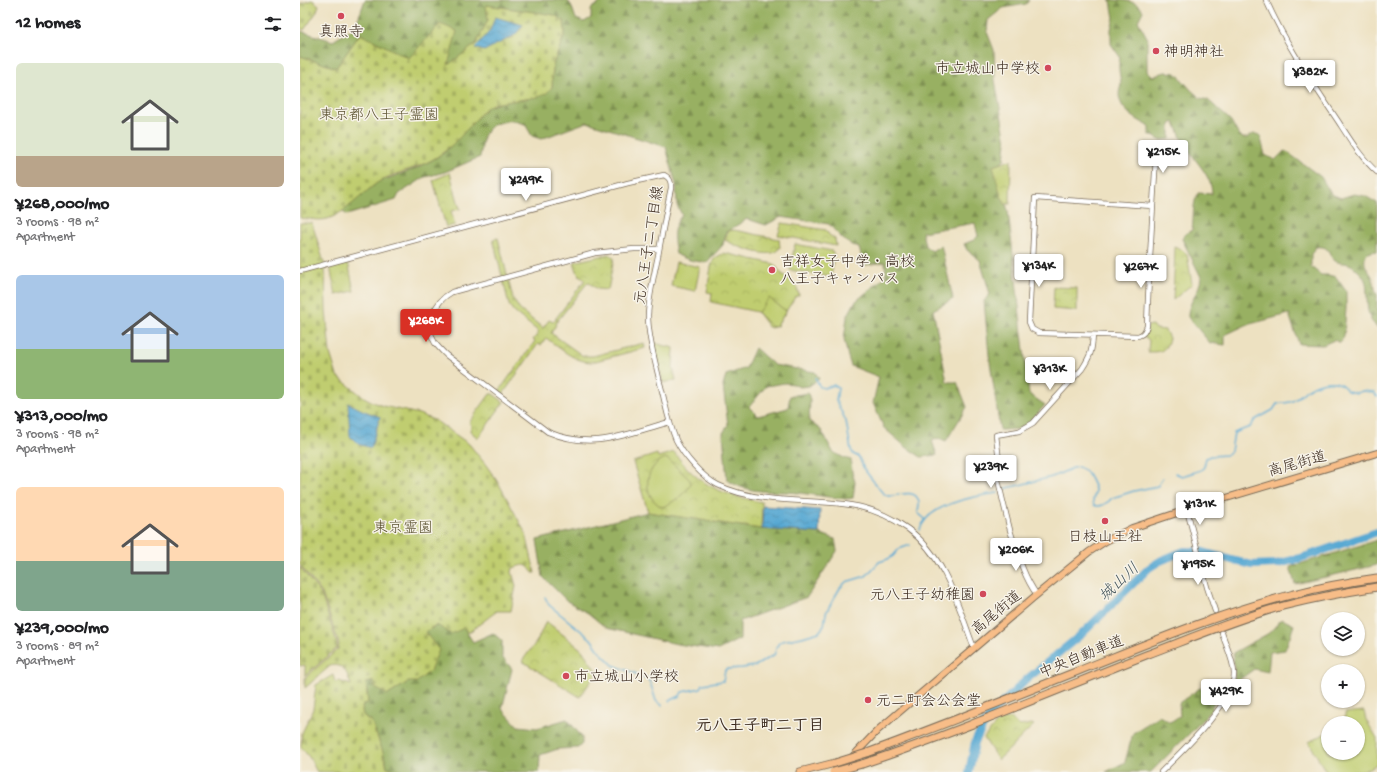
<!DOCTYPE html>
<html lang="en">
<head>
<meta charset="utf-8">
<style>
  body { margin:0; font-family:"Gochi Hand","Klee One",sans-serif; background:#f2f2f2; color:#202124; height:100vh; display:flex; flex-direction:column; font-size:15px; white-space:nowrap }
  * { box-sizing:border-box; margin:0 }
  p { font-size:13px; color:#757577 }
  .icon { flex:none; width:22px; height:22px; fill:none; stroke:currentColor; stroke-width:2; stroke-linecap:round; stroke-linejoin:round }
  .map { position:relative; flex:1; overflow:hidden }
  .panel { display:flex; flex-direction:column; background:#fff; width:300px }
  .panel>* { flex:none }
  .fabs { position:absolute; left:1021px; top:612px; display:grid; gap:8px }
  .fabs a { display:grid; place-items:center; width:44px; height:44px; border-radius:50%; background:#fff; box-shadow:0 1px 3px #0004; font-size:20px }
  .price { position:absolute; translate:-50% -34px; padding:0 9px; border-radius:4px; background:#fff; color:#222; font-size:13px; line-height:26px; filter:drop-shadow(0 1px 2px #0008) }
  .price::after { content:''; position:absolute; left:50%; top:24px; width:12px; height:9px; margin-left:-6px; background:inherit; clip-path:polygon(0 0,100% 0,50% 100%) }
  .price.active { background:#d93025; color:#fff }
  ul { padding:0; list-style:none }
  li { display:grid; align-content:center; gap:8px; height:212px; padding:0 16px }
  li span { display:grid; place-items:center; height:124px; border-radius:6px; color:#555 }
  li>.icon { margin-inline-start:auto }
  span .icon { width:72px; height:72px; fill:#fffc; stroke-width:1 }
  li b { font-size:17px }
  h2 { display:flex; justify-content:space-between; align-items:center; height:48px; padding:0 16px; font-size:17px }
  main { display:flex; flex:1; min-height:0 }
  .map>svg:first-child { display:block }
</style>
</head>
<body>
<main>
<section class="panel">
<h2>12 homes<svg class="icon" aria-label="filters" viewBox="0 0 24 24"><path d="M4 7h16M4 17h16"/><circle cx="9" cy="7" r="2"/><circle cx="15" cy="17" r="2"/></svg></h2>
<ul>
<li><span style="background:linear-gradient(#dfe7d0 75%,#b9a48a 0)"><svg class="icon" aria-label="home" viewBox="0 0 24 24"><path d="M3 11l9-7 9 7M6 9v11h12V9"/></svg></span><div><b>¥268,000/mo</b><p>3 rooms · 98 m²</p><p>Apartment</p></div></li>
<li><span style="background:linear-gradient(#a9c7e8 60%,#8fb573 0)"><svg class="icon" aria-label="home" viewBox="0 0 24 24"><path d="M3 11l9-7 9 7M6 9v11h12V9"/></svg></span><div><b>¥313,000/mo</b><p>3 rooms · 98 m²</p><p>Apartment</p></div></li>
<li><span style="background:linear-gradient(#ffd9b3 60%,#7fa58c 0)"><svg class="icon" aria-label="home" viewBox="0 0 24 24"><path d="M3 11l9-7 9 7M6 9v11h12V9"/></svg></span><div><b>¥239,000/mo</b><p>3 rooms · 89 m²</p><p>Apartment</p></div></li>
</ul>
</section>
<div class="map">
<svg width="1077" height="772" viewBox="0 0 1077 772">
  <defs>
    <pattern id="forest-firs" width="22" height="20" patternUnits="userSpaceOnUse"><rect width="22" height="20" fill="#98b062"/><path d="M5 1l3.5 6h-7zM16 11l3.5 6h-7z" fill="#7d8f50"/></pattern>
    <pattern id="cemetery-stones" width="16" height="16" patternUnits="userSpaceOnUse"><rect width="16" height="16" fill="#c0cd6f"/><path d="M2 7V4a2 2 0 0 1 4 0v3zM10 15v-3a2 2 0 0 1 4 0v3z" fill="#a6b060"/></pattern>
    <pattern id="park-crowns" width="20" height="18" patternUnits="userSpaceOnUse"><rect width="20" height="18" fill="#c0cd6f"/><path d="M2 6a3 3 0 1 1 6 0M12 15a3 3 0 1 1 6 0" fill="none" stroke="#a6b060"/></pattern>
    <pattern id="water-waves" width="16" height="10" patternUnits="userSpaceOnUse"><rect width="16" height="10" fill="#58a9d3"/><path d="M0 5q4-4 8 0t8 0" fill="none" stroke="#4a8aab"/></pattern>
  </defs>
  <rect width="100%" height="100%" fill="#f7f3e8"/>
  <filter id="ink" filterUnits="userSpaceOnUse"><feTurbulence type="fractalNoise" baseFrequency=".025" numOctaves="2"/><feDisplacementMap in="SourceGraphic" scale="8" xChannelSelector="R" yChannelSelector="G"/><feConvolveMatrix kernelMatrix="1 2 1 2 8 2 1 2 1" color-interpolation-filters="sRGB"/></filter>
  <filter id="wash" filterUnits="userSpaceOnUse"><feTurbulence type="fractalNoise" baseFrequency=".012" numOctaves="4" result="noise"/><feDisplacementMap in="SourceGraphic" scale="16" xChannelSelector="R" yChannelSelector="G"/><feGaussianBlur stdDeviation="0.9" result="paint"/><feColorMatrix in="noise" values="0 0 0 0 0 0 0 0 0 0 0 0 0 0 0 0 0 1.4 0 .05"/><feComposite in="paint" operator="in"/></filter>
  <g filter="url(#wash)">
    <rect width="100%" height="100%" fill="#ede1c1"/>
    <path fill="url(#forest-firs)" stroke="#6a6d40" d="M65,0H267L271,5L276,19L284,22L291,18V9L304,0H729L726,4L703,8L688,20L687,32L694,50L695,80L706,142L704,160L696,169L708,211L729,394L745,405L730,422L718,429L700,430L689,355L684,301L690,294L680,260L667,250L664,244L674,240L678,236L675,223L622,232L625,246L632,251L641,245L653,299L633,310L647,382H657L667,407L646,441L639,438L632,441L637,455L621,457L606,447L584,428L573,403L579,377L551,366L548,357L544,339L547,317L555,302L586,276L585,262L566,265L564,264L559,248C544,243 539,235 529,224L481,217L466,225L447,219L426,232L423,245L407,262C394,262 387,260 376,254C373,237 371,229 382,215L377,205L376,184L366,147L287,122L241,139L232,136L225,124L211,120L194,124L184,134L180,157L145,172L125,177L99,194L96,200L47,215L42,211L78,182L120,167L144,153L187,107L252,87L253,65L265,33L264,21L254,15L186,5L188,20L176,44L147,66L109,58L60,34L36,68L0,56V31L33,41L55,27Z
      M809,0C822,0 838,0 843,11L838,21L848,39L847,41V71L853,76L865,72L876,73L891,90L900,98L908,100L931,121L938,134L942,138H947C951,134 955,133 960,135L965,155L975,160L984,151L987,152L1021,177L1031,194L1041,198L1054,194L1065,196L1077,203V252L1074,251L1066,254C1061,268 1071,270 1074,282C1075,286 1074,290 1077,295V328C1075,325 1071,321 1070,318C1065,307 1069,285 1064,278C1062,274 1057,270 1054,267C1048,261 1039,265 1034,260C1028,255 1031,245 1016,247L1011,254V267L1021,275H1028L1036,277L1046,291V308L1044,336L1040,343L1034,340L1023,345L999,344L989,314L946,325L925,335V345L910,343L888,317C887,303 900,292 901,277L882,239L885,234L892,230C894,218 892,204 898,193L912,194C912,174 892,159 883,142C880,135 878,129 874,122L870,124V139L860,140L849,134V126C837,120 819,110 819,94C819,90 821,86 821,82C819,71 818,68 820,57L811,44V29L814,18L811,1Z
      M455,348L474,365L515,372L519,379L509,386L499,387L494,384L485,383L466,386L449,407L458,416L488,408L490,396L508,393L510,401L509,421L521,430L533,452L544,458L551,460L552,472L555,482L553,498L545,499C526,497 506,493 487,492C465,491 447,493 427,480L423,433L428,425L423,386L426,375L446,368Z
      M348,512L461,529L519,533L535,539L537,551L507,597L440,621V639L418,650L377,644L306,628L288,613L267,601L243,577L237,540Z
      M1077,540V565L995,584L990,567Z
      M982,619L994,625L985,650L970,652L968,672L954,669L935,683L933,653L969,633Z
      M137,625L164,628L173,642L193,633L202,641V657L212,669L202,709L218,726L237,728L267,719L282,737V744L278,748L258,749L240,755L239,772H141C129,768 118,772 106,772C100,771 93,769 87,767L83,752L71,720H67C62,714 61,711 63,704L68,703L66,683L74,681L88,695L108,682L125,632Z
      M900,688L915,698L911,710L894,729L851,772H806L825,762L833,733L859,716L870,722L880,716L879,703Z"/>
    <path fill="url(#cemetery-stones)" stroke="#7e7c46" d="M12,0L19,5L16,13L4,30L0,28V4Z
      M186,5L254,15L264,21L265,33L253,65L252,87L247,93L238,97L193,104L187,107C170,125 152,150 130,161C114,170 91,173 77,183C63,193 43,215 27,219C19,221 9,219 0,218V56L36,68L60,34L109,58L140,24L157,31L148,65L176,44L188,20Z
      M0,223H12L25,266L26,311L30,353L37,376L62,396L73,402L83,406L119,414L136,421L169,444L186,465L199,484L226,534L235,573H233C226,563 225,564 213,568L212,572L216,586L211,611H197L168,633L164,628L151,634L137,625L125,632L139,650L130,671L117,682H108L88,695L75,688L74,681L66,683L68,703L63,704C61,711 62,714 67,720H71L83,752L87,767L99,772H17L9,757L1,747L2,733L13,709L16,685L33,675L35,682L39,681L51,685C48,675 44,662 30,666L5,688V678L38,649L39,644L22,593L0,565Z
      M0,567L21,594L37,643V648L5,676V665L0,666Z"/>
    <path fill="url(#park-crowns)" stroke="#7e7c46" d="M711,160L710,204H705L701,196L693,166Z
      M150,173L160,209L151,211L155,225L146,227L133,180Z
      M482,223L526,230L529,235L535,239L536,246L478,235Z
      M434,230L479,239L480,248C477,250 475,253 472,253C461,256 435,246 425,240L428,231Z
      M198,238L213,299L220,310L243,328L249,320L253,322L285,280L278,274L274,262L309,254L314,258L308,290L297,289L288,282L255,324L256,325L251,333L283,356H293L344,343L345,348L292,362C274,362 260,348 246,338L241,345L238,344L203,394L199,391L235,341L233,340L239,332L214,312L209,305L193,239Z
      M875,247L881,249L887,254L892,284L873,300Z
      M424,253L474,264L482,274L492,281L497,288L499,295L495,297L477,326L471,328L468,327L457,312L411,302L412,293L407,292L411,267L413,261L415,258Z
      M48,262L54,291L36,295L30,267Z
      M754,287L777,288V311L753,309Z
      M853,325L856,329L865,330L869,338C866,351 862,352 848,352L849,340L842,335L847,326Z
      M354,343L374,348L373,368L376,380L363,383Z
      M190,394H193L204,402L178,438L170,431L171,425L169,423Z
      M374,452C398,486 423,495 462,502L461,529L348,512L333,462L357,454L358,457Z
      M246,621L282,650L297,672L280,697L222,661L237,641Z
      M710,718L719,726L732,724L734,725C721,736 711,749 698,760L684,738L698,721Z"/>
    <path fill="#c0cd6f" stroke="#7e7c46" d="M495,244L532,251L534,255L531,277L490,270Z
      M376,262L400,267L395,291L371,286Z
      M469,298L486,311L478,324L473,327L469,325L458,312Z
      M365,458L369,460L390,480L391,483C389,491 370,505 362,507C341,496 344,467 365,458Z
      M1064,711L1066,720L1077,738V764L1062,772H1026L1009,742L1028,732V753H1058V723H1042L1043,720L1045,719V713Z"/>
    <path fill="url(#water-waves)" stroke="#4a6a78" d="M195,17L223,25L215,35L184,51L175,48L190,31Z
      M48,403L62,410L80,417L71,448L58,444L50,436Z
      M463,506L520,510L519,533L462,529Z"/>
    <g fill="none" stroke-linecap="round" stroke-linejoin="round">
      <path stroke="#58a9d3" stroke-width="1.5" d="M515,378L520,387L525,388L534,385L538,388L536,401L546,421L551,450L553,454L559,457L564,469L581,491C584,494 586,496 589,496C597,497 617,486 619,503C619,506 618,510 618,513L625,519
        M875,473L882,476L901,470L904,467L906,458L910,456L927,455L931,451L934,433L950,427L955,420L973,410L977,404C981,403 986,403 990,402C997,400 1002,393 1008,389C1019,382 1039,376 1047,391L1057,393L1062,391L1074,392L1077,397
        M703,489L752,477L773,468L778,467L786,471C789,476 793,483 795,489C796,495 791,499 794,505C800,508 808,503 812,498L834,491L858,486L862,478
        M620,530C627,504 675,496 698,493
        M245,597L249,605L291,639L301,653L313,665L347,678L350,682L356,701L362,705
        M369,701L380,696L382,692L401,688L403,684L423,681L425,670L427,669L442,668L455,666L474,655L478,644L482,641L502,637L519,632L524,626L526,613L533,600L540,588L546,582L566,576L579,562L588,559L593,556L599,549L610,545"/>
      <path stroke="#58a9d3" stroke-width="8" d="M669,772L675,742L682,728L691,714L727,679L783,633L849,568L860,561L884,551H900L935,561L952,565L977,564L1001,558L1077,532"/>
    </g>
  </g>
  <g filter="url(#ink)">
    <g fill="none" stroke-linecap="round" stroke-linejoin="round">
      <g stroke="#796a57" stroke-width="6">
        <path id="minor" d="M966,0C985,43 1012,82 1038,121C1049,138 1061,158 1077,172
          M853,206L735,198L729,322L732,329L739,333L838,336C844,334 845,331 847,326C849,265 853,203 857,142
          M359,249H334L295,253L152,292C134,302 124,325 135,343C138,347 142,351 146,355L248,432C294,451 325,434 370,422
          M0,271L328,183L364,175C370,178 371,181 371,188C366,211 362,234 358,256C354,275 349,295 348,315C348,338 355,360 360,383C365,401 368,422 376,440C384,456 402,477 418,485C432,492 450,496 466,498C518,505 562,495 608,529C646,557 658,606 674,648
          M887,510L907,587L915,611
          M737,595C723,576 717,552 710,530C705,510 700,490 696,470L700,469L696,435L719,431L733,423L782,369C791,355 792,351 793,335
          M861,772C881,752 934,703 934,674C934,661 926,646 922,633"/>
      </g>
      <g stroke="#796a57" stroke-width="8">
        <path id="major" d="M539,771L578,730L734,597L789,552L806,541L832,528L883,511L1077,453"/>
      </g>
      <g stroke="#796a57" stroke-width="9">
        <path id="highway" d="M567,753C638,727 708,699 778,671C849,643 920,613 994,594C1021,587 1049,582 1077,578
          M562,764C658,732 752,692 846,655C891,638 936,619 983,606C1014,598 1045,592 1077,587
          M500,772L535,763"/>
      </g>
      <use href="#minor" stroke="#fff" stroke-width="4.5"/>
      <use href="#major" stroke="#f7bd88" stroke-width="6"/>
      <use href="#highway" stroke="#f7bd88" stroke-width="7"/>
      <g stroke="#796a57" stroke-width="9" stroke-linecap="butt">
        <path id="highway-bridge" d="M535,763L567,753
          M533,772L562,764"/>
      </g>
      <use href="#highway-bridge" stroke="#f7bd88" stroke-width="7"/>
    </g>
  </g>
  <g fill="#d1495b" stroke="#f7f3e8" stroke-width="1.5">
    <circle cx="41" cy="16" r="4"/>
    <circle cx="856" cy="51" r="4"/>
    <circle cx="748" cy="68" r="4"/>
    <circle cx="472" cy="270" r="4"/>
    <circle cx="805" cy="521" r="4"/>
    <circle cx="683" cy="594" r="4"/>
    <circle cx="266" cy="676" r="4"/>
    <circle cx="568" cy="700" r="4"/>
  </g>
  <g text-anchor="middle" stroke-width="3" stroke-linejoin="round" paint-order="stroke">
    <g font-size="15" fill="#3b2a1e" stroke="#f7f3e8" text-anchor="start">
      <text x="41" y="36" text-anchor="middle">真照寺</text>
      <text x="864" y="56">神明神社</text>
      <text x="740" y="73" text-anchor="end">市立城山中学校</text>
      <text x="480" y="266">吉祥女子中学・高校<tspan x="480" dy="17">八王子キャンパス</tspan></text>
      <text x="805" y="541" text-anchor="middle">日枝山王社</text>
      <text x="675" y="599" text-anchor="end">元八王子幼稚園</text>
      <text x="274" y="681">市立城山小学校</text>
      <text x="576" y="705">元二町会公会堂</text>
    </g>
    <g font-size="15" fill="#5c5332" stroke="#f7f3e8">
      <text x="79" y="119">東京都八王子霊園</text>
      <text x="103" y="532">東京霊園</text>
    </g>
    <g font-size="15" fill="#3b2a1e" stroke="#f7f3e8">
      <text transform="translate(348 245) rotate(-81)" y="5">元八王子二丁目線</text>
      <text transform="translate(997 463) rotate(-16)" y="5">高尾街道</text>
      <text transform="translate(696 612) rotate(-40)" y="5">高尾街道</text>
      <text transform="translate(781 656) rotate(-22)" y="5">中央自動車道</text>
    </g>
    <g font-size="16" font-style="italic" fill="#45565d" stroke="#f7f3e8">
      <text transform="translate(818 581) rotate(-43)" y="6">城山川</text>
    </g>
    <g font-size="16" font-weight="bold" fill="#3b2a1e" stroke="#f7f3e8">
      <text x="460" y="730">元八王子町二丁目</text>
    </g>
  </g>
</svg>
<div class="fabs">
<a><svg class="icon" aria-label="layers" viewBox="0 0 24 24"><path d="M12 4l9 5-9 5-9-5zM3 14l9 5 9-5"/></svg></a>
<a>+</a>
<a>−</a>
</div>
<b class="price" style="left:1010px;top:94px">¥382K</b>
<b class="price" style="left:863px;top:174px">¥215K</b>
<b class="price" style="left:226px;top:202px">¥249K</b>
<b class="price" style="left:739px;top:288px">¥134K</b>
<b class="price" style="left:841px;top:289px">¥267K</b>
<b class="price active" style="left:126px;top:343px">¥268K</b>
<b class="price" style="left:750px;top:391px">¥313K</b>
<b class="price" style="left:691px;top:489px">¥239K</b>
<b class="price" style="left:900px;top:526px">¥131K</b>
<b class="price" style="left:716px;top:572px">¥206K</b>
<b class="price" style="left:898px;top:586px">¥195K</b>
<b class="price" style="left:926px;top:713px">¥429K</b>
</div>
</main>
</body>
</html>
